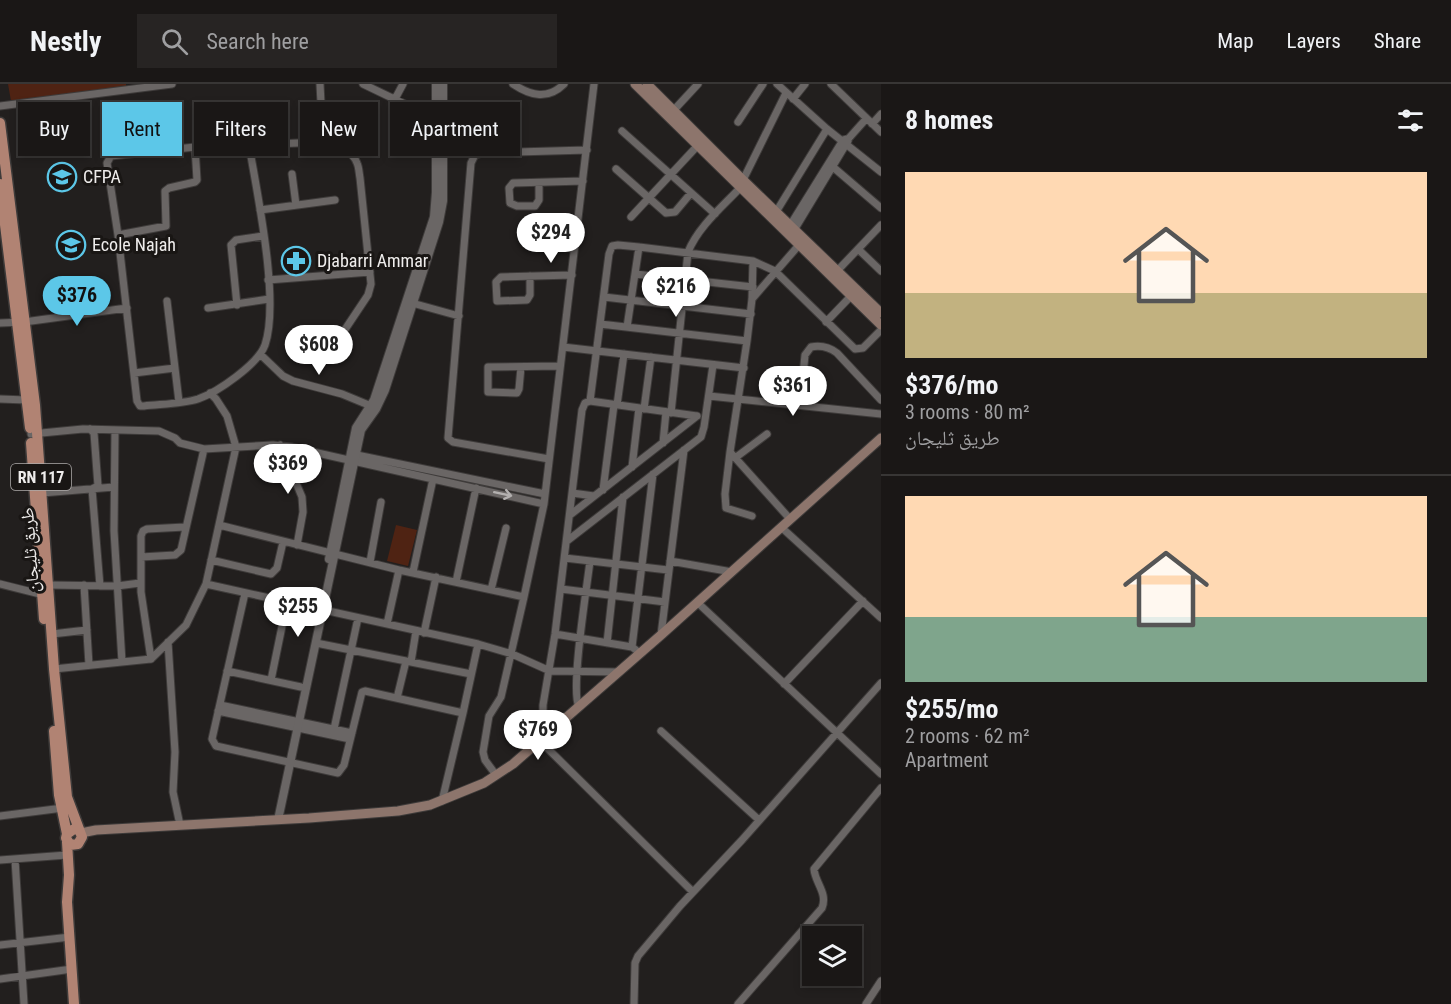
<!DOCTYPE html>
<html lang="en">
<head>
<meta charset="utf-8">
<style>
  body { margin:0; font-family:"Roboto Condensed","Noto Naskh Arabic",sans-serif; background:#272423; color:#f1f3f6; height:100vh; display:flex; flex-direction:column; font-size:22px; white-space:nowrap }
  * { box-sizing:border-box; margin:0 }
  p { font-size:20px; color:#9f9fa1 }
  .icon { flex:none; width:33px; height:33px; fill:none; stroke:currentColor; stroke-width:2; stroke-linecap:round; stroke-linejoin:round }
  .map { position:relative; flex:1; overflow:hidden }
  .side { display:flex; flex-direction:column; background:#1a1716; width:570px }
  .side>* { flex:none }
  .top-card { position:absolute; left:18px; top:18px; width:570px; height:54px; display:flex; gap:12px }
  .buttons { position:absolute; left:802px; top:842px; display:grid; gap:12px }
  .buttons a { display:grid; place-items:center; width:60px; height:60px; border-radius:0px; background:#1a1716; box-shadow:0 3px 9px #0003,0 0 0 2px #383635; font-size:30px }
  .price { position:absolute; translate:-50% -51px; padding:0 14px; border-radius:21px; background:#fff; color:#222; font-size:20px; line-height:39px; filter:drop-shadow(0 2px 3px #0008) }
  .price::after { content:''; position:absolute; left:50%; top:36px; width:18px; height:14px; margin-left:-9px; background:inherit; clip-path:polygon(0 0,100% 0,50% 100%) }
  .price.active { background:#5cc7e8; color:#111 }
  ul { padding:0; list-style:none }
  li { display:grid; align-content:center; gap:12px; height:318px; padding:0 24px }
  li+li { border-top:2px solid #383635 }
  li span { display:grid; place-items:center; height:186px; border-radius:0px; color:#555 }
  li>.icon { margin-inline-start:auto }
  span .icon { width:108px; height:108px; fill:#fffc; stroke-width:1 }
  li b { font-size:26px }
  h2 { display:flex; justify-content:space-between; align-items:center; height:72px; padding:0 24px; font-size:26px }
  .pill { padding:0 21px; border-radius:0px; background:#1a1716; box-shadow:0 3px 9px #0003,0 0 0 2px #383635; font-size:21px; line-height:54px }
  .pill.active { background:#5cc7e8; color:#111 }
  header { display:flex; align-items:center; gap:36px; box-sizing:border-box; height:84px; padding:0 30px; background:#1a1716; border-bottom:2px solid #383635 }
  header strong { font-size:28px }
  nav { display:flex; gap:33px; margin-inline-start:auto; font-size:21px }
  .search { width:420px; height:54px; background:#272423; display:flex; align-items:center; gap:15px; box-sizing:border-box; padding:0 21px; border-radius:0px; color:#9f9fa1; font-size:22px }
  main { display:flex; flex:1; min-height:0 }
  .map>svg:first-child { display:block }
</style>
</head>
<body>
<header>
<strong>Nestly</strong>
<div class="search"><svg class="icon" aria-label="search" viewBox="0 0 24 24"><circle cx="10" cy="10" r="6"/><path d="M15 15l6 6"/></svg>Search here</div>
<nav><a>Map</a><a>Layers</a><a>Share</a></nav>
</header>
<main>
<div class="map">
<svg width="881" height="920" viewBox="0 0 881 920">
  <rect width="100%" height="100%" fill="#221f1e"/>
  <path fill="#4f2313" d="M8,0H126V2L11,17Z
    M396,441L417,446L408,482L387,477Z"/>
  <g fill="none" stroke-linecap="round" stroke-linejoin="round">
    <g stroke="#3e3b3a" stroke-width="9">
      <path id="minor" d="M320,0L323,58
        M363,0L436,35
        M513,0C531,12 548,16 564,0
        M777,0L827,45L881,88
        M831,0L881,48
        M395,15L403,0
        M793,15L805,0
        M0,22L172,0
        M413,24L436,21
        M673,27L698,0
        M738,38L763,0
        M872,40L881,30
        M622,47L715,130
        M249,61C257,109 280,216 265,261C258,280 218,308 198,315C182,320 162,320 144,322H140L137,317L118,151L107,79L111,72L195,63L323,58C335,59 353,67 357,79C359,83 359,89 360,94L371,200L368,211L334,262
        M833,83L881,124
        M616,85L666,129L675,128L691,109
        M292,90L296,121
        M743,96L786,9
        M539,99V116L535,122H517L510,119L509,104L513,99L583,97
        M260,126L335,116
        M776,128L827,45
        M631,133L701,58
        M789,143L843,56L849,54L866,35
        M793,148L848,57
        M118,151L166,142L165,107L169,104L195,98L197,96L195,63
        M858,165L881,187
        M753,177L752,215L747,257L730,368L790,435
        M837,187L881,141
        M635,190L753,203
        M530,192V211L527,216L497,217L496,198L501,193L572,191
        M268,196L370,188
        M604,213L751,230
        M752,215L799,161
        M167,217L179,318
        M412,219L459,232
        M237,221L231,161L236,156L263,152
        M208,224L269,215
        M826,238L851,212
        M0,239L24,238L127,224
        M600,240L747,257
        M627,243L639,163
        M563,263L744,284
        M260,270L283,292L293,297L342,310L371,322
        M521,283L519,305L517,309L488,308V283L560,282
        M134,289L175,284
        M210,309L216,315L227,332L236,363L206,500L478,560L463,629L365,607L362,608L344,681L338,689L216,662L212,655L245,509
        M709,312L881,330
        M0,315L26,316
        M590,317L697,332
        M617,321L624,270
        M800,321L805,271L811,263C821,261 829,263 837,269L881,316
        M644,325L651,273
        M671,329L688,168C698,143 722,123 740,104
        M90,345L94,349L98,402L92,405L100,502
        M115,347L114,447L122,578
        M31,350L83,345L159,347L175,354L180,359L204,365
        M663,359L666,328
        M280,361L302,413L303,428L297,461
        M730,368L725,410L726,424L752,432
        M352,370L545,410
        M735,374L767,350
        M549,375L453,358L448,354L471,79L475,71L483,69L587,66
        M632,383L639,324
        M603,406L614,321
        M42,409L114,403
        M572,409L594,412
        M570,431L697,332
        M219,441L399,486L524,513L544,420L594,0
        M781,443L881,534
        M567,457L701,353L704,343L713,281
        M141,473L175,471L181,466L204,365L273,361L291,363L544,420
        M565,474L668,486
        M211,476L271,490L277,484L283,458
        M670,477L732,488
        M370,478L381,418
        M413,488L433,395
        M456,498L476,404
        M0,500L44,511
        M49,501L117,502L140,499
        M84,501L89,581
        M561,505L665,518
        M491,506L506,444
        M698,519L881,690
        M387,540L399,486
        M424,549L436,493
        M52,550L87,546
        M555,550L632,563L636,566
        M661,551L684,366
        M168,558L175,668L173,708L180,741
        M316,559L471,590
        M607,559L623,413
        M478,560L512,570L550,587L619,588
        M632,563L653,390
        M151,575L186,541L206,500
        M411,578L416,547
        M54,585L151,575L141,508V452L143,447L147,445L185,443
        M227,587L301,603
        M271,596L287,518
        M784,600L863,517
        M397,614L406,577
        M220,621L352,649
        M579,623C570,606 587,503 590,477
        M218,627L350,655
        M334,645L358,534
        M553,645L543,630V621L555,550L582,326L585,319L590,317L609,170L612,162L618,161L639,163L753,177L775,187L855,265L863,264L881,246
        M661,647L759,736
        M540,657L693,808
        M496,691L485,676L483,668L489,632L501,613L524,513
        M442,717L463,629
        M0,732L63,724
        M15,775L24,920
        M0,776L67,771
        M0,861L70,853
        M0,895L72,885
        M634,920L635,879L638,872L680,822L742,756L881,599
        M738,920L822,824C828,809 815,799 814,785L881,704
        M866,920L881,897"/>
    </g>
    <g stroke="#3e3b3a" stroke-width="10">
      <path id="tertiary" d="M329,475L356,344L374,316L434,133L436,108V0
        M278,736L361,346L376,325L385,306L439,138L443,117V0"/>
    </g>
    <g stroke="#3e3b3a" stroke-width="11">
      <path id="secondary" d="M635,0L881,241
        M647,0L743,96L881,229
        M81,749L96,746L309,734L398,727L430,721L484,699L513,680L661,551L881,354"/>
    </g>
    <g stroke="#3e3b3a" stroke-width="13">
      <path id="primary" d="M0,39L35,321L54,585L67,713L82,753L78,760L70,761L66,754L67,750L74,745L78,746
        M0,100L30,344
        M31,359L44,535
        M54,647L59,711L67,750
        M67,758L69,791L67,818L74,920"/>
    </g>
    <use href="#minor" stroke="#6a6665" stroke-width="7"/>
    <use href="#tertiary" stroke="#6a6665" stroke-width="8"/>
    <use href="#secondary" stroke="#8d756c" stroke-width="9"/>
    <use href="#primary" stroke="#b18373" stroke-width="10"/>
  </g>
  <defs><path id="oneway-shaft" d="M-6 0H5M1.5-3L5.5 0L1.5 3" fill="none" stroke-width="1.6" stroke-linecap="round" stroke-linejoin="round" transform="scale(1.5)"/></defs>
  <use stroke="#b3b0af" href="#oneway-shaft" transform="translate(503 410) rotate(12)"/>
  <defs>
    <g id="university-ring" transform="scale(1.5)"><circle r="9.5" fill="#191614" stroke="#5cc7e8" stroke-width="1.5"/><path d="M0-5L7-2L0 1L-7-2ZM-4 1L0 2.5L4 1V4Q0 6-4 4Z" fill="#5cc7e8"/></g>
    <g id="school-ring" transform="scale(1.5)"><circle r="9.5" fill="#191614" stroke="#5cc7e8" stroke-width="1.5"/><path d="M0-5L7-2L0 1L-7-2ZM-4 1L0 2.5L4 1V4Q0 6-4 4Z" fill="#5cc7e8"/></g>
    <g id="pharmacy-ring" transform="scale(1.5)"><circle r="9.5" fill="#191614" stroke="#5cc7e8" stroke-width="1.5"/><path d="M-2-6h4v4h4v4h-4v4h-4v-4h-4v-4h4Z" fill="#5cc7e8"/></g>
  </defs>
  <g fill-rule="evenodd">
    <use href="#university-ring" x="62" y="93"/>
    <use href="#school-ring" x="71" y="161"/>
    <use href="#pharmacy-ring" x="296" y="177"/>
  </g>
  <g text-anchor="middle" stroke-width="6" stroke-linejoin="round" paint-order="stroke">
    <rect fill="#191614" stroke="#afacab" stroke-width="1.5" x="11" y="380" width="60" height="26" rx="4.5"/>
    <g font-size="16" font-weight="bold" fill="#efedec">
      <text x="41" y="399">RN 117</text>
    </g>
    <g font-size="18" fill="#efedec" stroke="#191614" text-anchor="start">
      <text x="83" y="99">CFPA</text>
      <text x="92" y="167">Ecole Najah</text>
      <text x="317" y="183">Djabarri Ammar</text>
    </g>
    <g font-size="18" fill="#efedec" stroke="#191614">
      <text transform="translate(30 466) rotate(-94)" y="6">طريق ثليجان</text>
    </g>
  </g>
</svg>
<div class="buttons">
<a><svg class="icon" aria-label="layers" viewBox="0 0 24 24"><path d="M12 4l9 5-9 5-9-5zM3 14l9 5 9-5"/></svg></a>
</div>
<b class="price" style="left:551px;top:180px">$294</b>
<b class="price" style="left:676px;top:234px">$216</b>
<b class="price active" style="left:77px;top:243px">$376</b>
<b class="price" style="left:319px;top:292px">$608</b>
<b class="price" style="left:793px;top:333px">$361</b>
<b class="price" style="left:288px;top:411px">$369</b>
<b class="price" style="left:298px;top:554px">$255</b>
<b class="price" style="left:538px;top:677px">$769</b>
<div class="top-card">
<a class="pill">Buy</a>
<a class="pill active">Rent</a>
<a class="pill">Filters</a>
<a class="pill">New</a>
<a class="pill">Apartment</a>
</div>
</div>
<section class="side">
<h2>8 homes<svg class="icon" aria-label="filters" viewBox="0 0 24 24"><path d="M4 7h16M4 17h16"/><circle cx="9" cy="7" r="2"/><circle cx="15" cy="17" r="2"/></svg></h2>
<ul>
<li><span style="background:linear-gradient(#ffd9b3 65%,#c2b280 0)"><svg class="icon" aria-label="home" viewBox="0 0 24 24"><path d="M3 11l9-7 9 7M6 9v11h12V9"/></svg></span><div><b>$376/mo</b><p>3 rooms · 80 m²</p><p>طريق ثليجان</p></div></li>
<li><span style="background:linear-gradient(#ffd9b3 65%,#7fa58c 0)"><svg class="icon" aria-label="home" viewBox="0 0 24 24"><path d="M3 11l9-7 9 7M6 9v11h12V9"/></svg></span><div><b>$255/mo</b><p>2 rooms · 62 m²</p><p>Apartment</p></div></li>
</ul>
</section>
</main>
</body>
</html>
